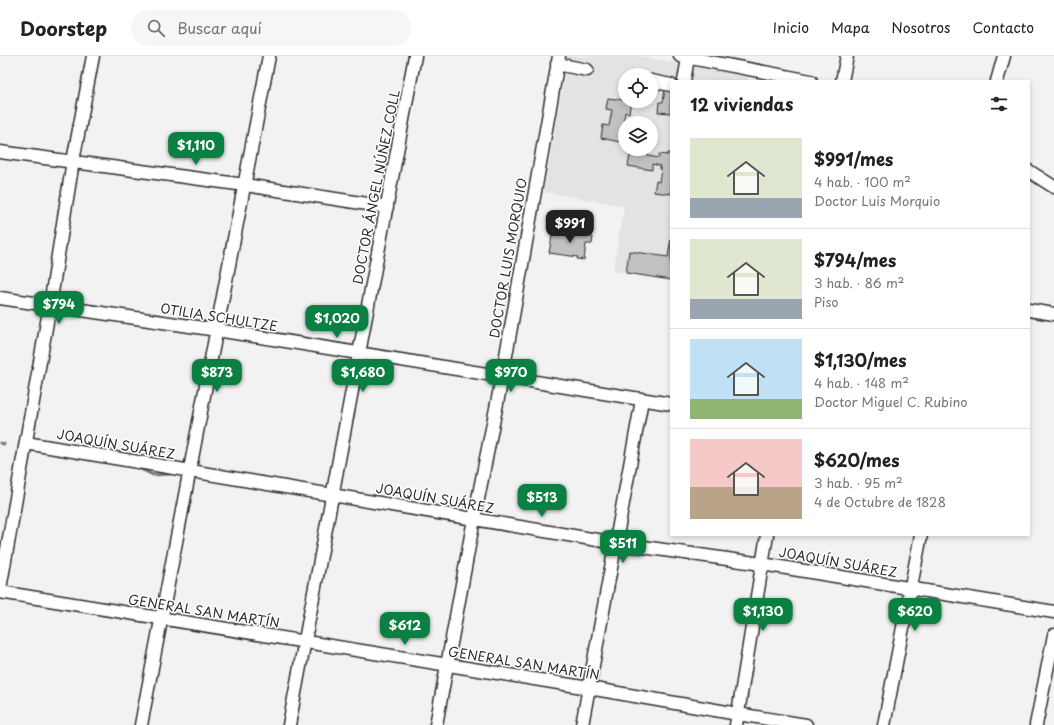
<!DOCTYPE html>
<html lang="es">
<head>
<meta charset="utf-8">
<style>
  body { margin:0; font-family:"Playpen Sans",sans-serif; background:#f6f6f6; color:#222; height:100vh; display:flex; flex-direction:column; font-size:15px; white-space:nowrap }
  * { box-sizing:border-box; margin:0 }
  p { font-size:13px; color:#767676 }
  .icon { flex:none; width:22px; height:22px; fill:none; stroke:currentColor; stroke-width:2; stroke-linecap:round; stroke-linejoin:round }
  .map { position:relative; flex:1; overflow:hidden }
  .side { position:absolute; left:670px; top:24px; width:360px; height:456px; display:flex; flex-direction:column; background:#fff; border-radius:0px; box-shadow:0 2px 6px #0003 }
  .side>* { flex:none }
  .buttons { position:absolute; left:618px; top:12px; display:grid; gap:8px }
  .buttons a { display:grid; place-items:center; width:40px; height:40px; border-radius:50%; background:#fff; box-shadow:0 2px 6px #0003; font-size:20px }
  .price { position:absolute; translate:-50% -34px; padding:0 9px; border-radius:8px; background:#0b8043; color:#fff; font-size:13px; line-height:26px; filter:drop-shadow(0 1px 2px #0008) }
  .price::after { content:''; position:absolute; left:50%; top:24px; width:12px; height:9px; margin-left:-6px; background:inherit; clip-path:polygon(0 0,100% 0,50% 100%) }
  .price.on { background:#222; color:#fff }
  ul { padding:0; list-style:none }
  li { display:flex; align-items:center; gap:12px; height:100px; padding:0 20px }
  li+li { border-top:1px solid #e0e0e0 }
  li span { display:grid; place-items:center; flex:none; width:112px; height:80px; border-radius:0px; color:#555 }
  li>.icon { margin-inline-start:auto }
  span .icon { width:48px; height:48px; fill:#fffc; stroke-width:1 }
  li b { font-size:17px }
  h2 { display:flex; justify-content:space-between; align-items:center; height:48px; padding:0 20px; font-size:17px }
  header { display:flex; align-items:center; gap:24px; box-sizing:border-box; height:56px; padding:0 20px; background:#fff; border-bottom:1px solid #e0e0e0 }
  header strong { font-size:19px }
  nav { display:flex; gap:22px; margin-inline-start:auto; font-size:14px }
  .search { width:280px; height:36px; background:#f6f6f6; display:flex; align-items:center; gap:10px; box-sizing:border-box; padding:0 14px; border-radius:22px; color:#767676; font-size:15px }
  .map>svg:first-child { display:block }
</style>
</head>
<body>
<header>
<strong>Doorstep</strong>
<div class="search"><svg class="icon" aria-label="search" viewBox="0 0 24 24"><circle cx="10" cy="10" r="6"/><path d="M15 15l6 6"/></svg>Buscar aquí</div>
<nav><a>Inicio</a><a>Mapa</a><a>Nosotros</a><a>Contacto</a></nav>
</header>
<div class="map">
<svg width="1054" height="669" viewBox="0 0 1054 669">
  <rect width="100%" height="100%" fill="#f2f2f2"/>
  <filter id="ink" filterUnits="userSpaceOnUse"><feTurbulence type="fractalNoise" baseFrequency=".025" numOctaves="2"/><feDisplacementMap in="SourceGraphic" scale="8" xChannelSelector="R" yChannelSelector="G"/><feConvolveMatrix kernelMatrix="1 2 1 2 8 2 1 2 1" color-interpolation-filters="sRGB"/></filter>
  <g filter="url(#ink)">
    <path fill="#e3e3e3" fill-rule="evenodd" d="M568,0H640L748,20L747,25H671V225L613,215L624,150L544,136ZM625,19H651V45H625ZM625,67H651V93H625Z"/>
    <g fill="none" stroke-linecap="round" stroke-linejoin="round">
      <path stroke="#787878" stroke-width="3" d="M0,387L4,388
        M136,411L153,419L170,418"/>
    </g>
    <path fill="#c1c1c1" stroke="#2b2b2b" d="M665,33L671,34L670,57L658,56L659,46H663Z
      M608,42L631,45L629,57L625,56L622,73L625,74V81L621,80L620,86L601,82L603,69L609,70L612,54L606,53Z
      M634,93H649L648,100L659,102V98L668,99V97H671V138L654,136L656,125L659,126L661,113H659L660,110L652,108V114L628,110L630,99L633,100Z
      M553,174L582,179V177L587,178L586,180L593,181L592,188H586L584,204L577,203L578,201L549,197Z
      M671,182V224L626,217L629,195L668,201Z"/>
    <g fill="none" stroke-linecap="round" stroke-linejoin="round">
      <g stroke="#2b2b2b" stroke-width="15">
        <path id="minor" d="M680,0L811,25
          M557,8L587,14
          M651,25L671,29
          M684,25L688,2
          M842,25L847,0
          M997,25L1004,0
          M0,96L245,129L387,151
          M1029,115L1054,131
          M0,242L217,274L671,348
          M1029,254L1054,258
          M26,387L615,487L762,508L1054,556
          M0,533L50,249L73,105L93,0
          M0,536L589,632L738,658L806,669
          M141,669L269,0
          M289,669L415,0
          M436,669L474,463L502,322L559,0
          M582,669L642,344
          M736,669L767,479
          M884,669L921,479
          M1036,669L1054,579"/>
      </g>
      <use href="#minor" stroke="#fff" stroke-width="12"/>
    </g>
  </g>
  <g text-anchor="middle" stroke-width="3" stroke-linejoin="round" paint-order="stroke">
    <g font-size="13" fill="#2b2b2b" stroke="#fff">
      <text transform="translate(376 131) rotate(-79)" y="5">DOCTOR ÁNGEL NÚÑEZ COLL</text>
      <text transform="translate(508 202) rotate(-80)" y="5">DOCTOR LUIS MORQUIO</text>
      <text transform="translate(219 261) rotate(9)" y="5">OTILIA SCHULTZE</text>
      <text transform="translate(116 388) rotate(10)" y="5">JOAQUÍN SUÁREZ</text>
      <text transform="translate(435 442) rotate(10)" y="5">JOAQUÍN SUÁREZ</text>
      <text transform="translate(838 506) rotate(10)" y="5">JOAQUÍN SUÁREZ</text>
      <text transform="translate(204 555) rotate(9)" y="5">GENERAL SAN MARTÍN</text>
      <text transform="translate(524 607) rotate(9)" y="5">GENERAL SAN MARTÍN</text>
    </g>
  </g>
</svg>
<div class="buttons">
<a><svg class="icon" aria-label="locate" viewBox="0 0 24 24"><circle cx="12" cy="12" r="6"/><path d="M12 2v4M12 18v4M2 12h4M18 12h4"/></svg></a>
<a><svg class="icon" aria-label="layers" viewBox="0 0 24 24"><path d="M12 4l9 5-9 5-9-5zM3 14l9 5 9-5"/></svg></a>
</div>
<b class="price" style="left:196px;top:110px">$1,110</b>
<b class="price on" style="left:570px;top:188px">$991</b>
<b class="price" style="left:59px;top:269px">$794</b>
<b class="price" style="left:337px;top:283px">$1,020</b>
<b class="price" style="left:217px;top:337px">$873</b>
<b class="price" style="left:363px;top:337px">$1,680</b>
<b class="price" style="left:511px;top:337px">$970</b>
<b class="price" style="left:542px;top:462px">$513</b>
<b class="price" style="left:623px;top:508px">$511</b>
<b class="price" style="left:763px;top:576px">$1,130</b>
<b class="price" style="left:915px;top:576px">$620</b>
<b class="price" style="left:405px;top:590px">$612</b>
<section class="side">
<h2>12 viviendas<svg class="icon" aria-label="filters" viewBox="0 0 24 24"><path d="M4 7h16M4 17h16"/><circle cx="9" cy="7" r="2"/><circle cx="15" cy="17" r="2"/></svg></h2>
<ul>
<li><span style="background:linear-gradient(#dfe7d0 75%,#9aa5b1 0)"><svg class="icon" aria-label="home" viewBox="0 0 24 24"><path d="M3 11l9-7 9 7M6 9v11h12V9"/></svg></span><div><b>$991/mes</b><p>4 hab. · 100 m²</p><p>Doctor Luis Morquio</p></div></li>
<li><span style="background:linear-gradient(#dfe7d0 75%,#9aa5b1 0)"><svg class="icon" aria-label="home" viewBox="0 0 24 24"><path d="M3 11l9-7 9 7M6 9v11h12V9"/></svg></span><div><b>$794/mes</b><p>3 hab. · 86 m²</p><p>Piso</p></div></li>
<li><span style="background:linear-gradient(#bfe0f5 75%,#8fb573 0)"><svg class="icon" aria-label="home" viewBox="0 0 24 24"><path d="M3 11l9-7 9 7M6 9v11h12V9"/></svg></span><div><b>$1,130/mes</b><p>4 hab. · 148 m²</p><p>Doctor Miguel C. Rubino</p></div></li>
<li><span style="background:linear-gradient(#f6c9c9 60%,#b9a48a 0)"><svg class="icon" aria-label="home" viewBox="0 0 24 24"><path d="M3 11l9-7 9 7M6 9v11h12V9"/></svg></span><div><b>$620/mes</b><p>3 hab. · 95 m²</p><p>4 de Octubre de 1828</p></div></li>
</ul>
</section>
</div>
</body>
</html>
